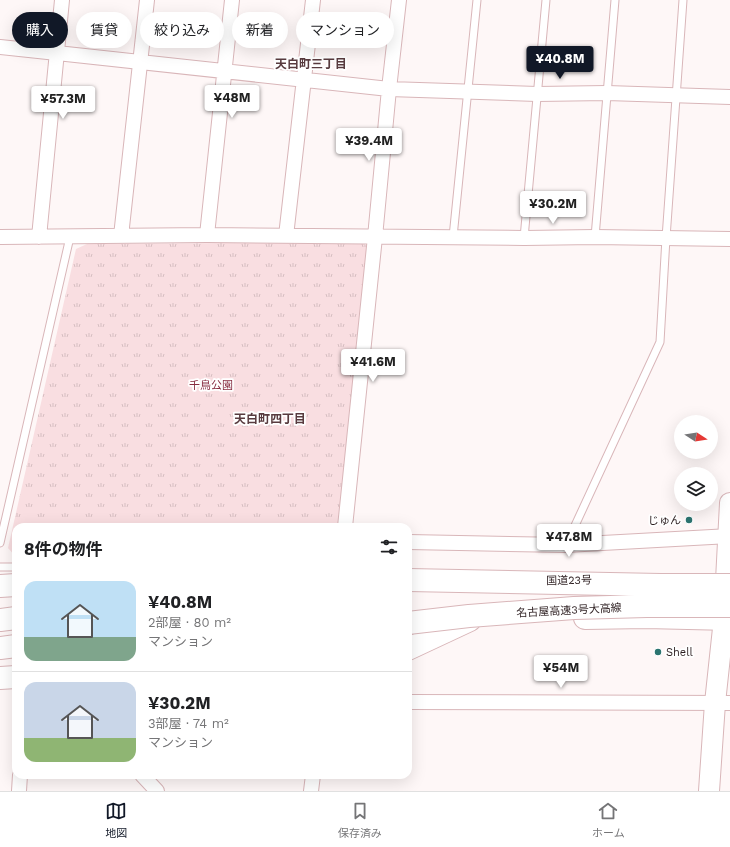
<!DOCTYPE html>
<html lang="ja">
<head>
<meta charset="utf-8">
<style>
  body { margin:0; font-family:"Work Sans","Noto Sans JP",sans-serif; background:#f2f2f2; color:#202124; height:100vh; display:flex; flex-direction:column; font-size:15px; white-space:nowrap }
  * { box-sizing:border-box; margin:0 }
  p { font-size:13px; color:#757577 }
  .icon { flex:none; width:22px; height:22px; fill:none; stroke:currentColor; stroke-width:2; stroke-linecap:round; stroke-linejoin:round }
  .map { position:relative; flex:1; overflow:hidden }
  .side { position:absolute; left:12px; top:523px; width:400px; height:256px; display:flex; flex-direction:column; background:#fff; border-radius:12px; box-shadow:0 4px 16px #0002 }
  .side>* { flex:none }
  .guide { position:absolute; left:12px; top:12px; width:400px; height:36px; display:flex; gap:8px }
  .needle { width:26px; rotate:102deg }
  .controls { position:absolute; left:674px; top:415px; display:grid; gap:8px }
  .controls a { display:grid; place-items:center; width:44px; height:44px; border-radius:50%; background:#fff; box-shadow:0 4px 16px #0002; font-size:20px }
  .price { position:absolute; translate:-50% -34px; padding:0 9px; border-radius:4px; background:#fff; color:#222; font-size:13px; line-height:26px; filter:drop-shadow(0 1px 2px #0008) }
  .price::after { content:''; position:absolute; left:50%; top:24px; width:12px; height:9px; margin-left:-6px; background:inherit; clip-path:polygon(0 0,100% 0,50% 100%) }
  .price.on { background:#111827; color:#fff }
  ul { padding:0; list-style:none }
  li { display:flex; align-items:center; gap:12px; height:100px; padding:0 12px }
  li+li { border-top:1px solid #e0e0e0 }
  li span { display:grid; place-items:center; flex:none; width:112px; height:80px; border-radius:12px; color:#555 }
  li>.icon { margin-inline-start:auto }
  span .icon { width:48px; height:48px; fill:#fffc; stroke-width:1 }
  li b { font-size:17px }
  h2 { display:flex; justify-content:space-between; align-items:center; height:48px; padding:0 12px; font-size:17px }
  .chip { padding:0 14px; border-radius:18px; background:#fff; box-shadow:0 4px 16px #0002; font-size:14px; line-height:36px }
  .chip.on { background:#111827; color:#fff }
  .menu { display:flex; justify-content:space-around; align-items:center; height:56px; border-top:1px solid #e0e0e0; background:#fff; font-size:11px; color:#757577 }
  .menu a { display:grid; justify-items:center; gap:2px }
  .menu .on { color:#111827 }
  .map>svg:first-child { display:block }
</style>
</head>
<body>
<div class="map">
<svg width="730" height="791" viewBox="0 0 730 791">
  <defs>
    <pattern id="park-tufts" width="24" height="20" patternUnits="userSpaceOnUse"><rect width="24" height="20" fill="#f9dee1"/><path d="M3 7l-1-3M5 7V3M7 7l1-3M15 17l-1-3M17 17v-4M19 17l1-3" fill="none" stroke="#d6bec1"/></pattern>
  </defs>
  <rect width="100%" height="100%" fill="#fef7f7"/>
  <path fill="url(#park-tufts)" d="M361,242L370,248L339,527H16V557L8,548L76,249L87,244Z"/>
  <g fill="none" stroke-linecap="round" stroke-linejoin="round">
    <g stroke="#d9b6b9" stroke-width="9">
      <path id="lane" d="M453,237L477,0
        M595,237L615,0
        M524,238L546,0
        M0,543L70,237
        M566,545L660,342L666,238L683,0
        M0,567H16"/>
    </g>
    <g stroke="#d9b6b9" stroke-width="16">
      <path id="street" d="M0,47L57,53L389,89L537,94L607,93L730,97
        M207,235L232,0
        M121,236L147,0
        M286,236L313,0
        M0,237L207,235L524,238L595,237L730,239
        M39,237L62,0
        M345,527L375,237L389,89L399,0
        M408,542L566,545L730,536
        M408,702L730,703
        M142,775L157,791
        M19,791L20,775
        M311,791L313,775"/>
    </g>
    <g stroke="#d9b6b9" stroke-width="22">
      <path id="secondary" d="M709,791L715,703L724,619L730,503"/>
    </g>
    <g stroke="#d9b6b9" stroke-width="24">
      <path id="highway" d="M0,586L16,585
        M585,618L646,617L730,619
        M0,620L16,618
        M0,648L16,646
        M408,649L470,620
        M0,678L16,677"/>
    </g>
    <use href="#lane" stroke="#fff" stroke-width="7"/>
    <use href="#street" stroke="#fff" stroke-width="14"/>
    <use href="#secondary" stroke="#fff" stroke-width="20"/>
    <use href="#highway" stroke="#fff" stroke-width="22"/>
    <g stroke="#d9b6b9" stroke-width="24" stroke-linecap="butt">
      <path id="highway-bridge" d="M408,580L661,585H730
        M408,623L469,616L574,608L647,606H730"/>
    </g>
    <use href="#highway-bridge" stroke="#fff" stroke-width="22"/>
  </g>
  <g fill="#2b7470" stroke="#fff" stroke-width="1.5">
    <circle cx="689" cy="520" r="4"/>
    <circle cx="658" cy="652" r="4"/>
  </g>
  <g text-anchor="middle" stroke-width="3.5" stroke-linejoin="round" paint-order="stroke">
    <g font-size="11" fill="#872c40" stroke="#fff">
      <text x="211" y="389">千鳥公園</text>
    </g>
    <g font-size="11" fill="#2c1e20" stroke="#fff" text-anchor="end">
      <text x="681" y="524">じゅん</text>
      <text x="666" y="656" text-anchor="start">Shell</text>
    </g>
    <g font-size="11" fill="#2c1e20" stroke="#fff">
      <text transform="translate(569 580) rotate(-1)" y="4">国道23号</text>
      <text transform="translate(569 610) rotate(-3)" y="4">名古屋高速3号大高線</text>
    </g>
    <g font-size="12" font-weight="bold" fill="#583b3f" stroke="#fff">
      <text x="311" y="68">天白町三丁目</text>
      <text x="270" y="423">天白町四丁目</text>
    </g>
  </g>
</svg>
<div class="controls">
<a><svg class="needle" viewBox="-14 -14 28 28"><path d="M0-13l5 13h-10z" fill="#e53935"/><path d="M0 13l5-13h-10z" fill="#757577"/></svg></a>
<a><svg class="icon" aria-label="layers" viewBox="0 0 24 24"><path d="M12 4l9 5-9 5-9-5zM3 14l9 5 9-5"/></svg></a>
</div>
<b class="price on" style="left:560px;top:80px">¥40.8M</b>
<b class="price" style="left:232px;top:119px">¥48M</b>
<b class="price" style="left:63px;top:120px">¥57.3M</b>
<b class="price" style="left:369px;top:162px">¥39.4M</b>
<b class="price" style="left:553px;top:225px">¥30.2M</b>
<b class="price" style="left:373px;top:383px">¥41.6M</b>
<b class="price" style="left:569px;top:558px">¥47.8M</b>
<b class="price" style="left:561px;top:689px">¥54M</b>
<div class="guide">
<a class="chip on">購入</a>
<a class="chip">賃貸</a>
<a class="chip">絞り込み</a>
<a class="chip">新着</a>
<a class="chip">マンション</a>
</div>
<section class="side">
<h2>8件の物件<svg class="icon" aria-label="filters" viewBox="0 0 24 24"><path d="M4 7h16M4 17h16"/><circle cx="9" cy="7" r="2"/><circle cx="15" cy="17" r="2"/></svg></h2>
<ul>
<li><span style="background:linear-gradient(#bfe0f5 70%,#7fa58c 0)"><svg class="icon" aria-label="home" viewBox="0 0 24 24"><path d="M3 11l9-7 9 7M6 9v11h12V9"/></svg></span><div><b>¥40.8M</b><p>2部屋 · 80 m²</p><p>マンション</p></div></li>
<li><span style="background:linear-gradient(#c9d6e8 70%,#8fb573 0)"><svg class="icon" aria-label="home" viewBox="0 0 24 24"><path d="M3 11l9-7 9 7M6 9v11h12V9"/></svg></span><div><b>¥30.2M</b><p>3部屋 · 74 m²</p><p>マンション</p></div></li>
</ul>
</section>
</div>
<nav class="menu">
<a class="on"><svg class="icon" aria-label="map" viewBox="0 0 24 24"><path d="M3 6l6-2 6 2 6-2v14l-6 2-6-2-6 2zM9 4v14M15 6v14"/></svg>地図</a>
<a><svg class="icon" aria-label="saved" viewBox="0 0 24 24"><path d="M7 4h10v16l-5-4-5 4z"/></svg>保存済み</a>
<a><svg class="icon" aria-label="home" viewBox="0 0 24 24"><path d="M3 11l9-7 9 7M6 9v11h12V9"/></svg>ホーム</a>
</nav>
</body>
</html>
